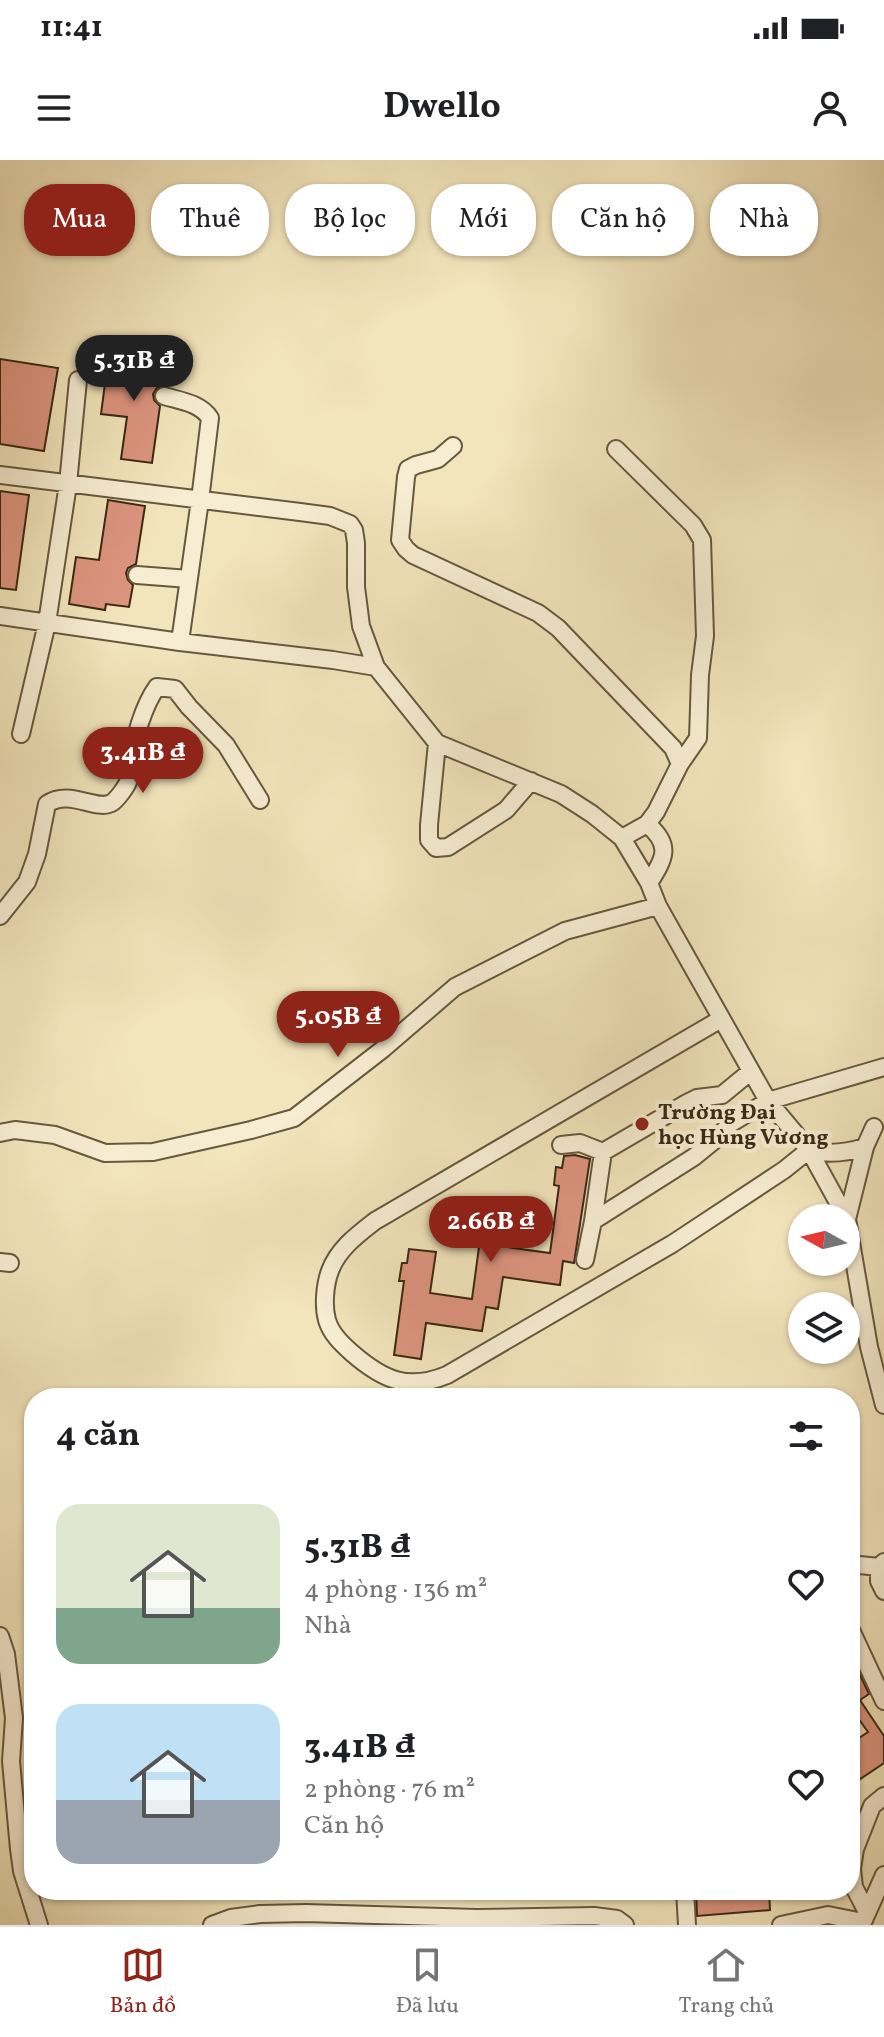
<!DOCTYPE html>
<html lang="vi">
<head>
<meta charset="utf-8">
<style>
  body { margin:0; font-family:Vollkorn,serif; background:#f2f2f2; color:#202124; height:100vh; display:flex; flex-direction:column; font-size:30px; white-space:nowrap }
  * { box-sizing:border-box; margin:0 }
  p { font-size:26px; color:#757577 }
  .icon { flex:none; width:44px; height:44px; fill:none; stroke:currentColor; stroke-width:2; stroke-linecap:round; stroke-linejoin:round }
  .map { position:relative; flex:1; overflow:hidden }
  .drawer { position:absolute; left:24px; top:1228px; width:836px; height:512px; display:flex; flex-direction:column; background:#fff; border-radius:32px; box-shadow:0 2px 6px #0004 }
  .drawer>* { flex:none }
  .hud { position:absolute; left:24px; top:24px; width:836px; height:72px; display:flex; gap:16px }
  .needle { width:52px; rotate:278deg }
  .controls { position:absolute; left:788px; top:1044px; display:grid; gap:16px }
  .controls a { display:grid; place-items:center; width:72px; height:72px; border-radius:50%; background:#fff; box-shadow:0 2px 6px #0004; font-size:40px }
  .price { position:absolute; translate:-50% -68px; padding:0 18px; border-radius:28px; background:#8f2418; color:#fff; font-size:26px; line-height:52px; filter:drop-shadow(0 2px 4px #0008) }
  .price::after { content:''; position:absolute; left:50%; top:48px; width:24px; height:18px; margin-left:-12px; background:inherit; clip-path:polygon(0 0,100% 0,50% 100%) }
  .price.active { background:#222; color:#fff }
  ul { padding:0; list-style:none }
  li { display:flex; align-items:center; gap:24px; height:200px; padding:0 32px }
  li span { display:grid; place-items:center; flex:none; width:224px; height:160px; border-radius:24px; color:#555 }
  li>.icon { margin-inline-start:auto }
  span .icon { width:96px; height:96px; fill:#fffc; stroke-width:1 }
  li b { font-size:34px }
  h2 { display:flex; justify-content:space-between; align-items:center; height:96px; padding:0 32px; font-size:34px }
  .tag { padding:0 28px; border-radius:32px; background:#fff; box-shadow:0 2px 6px #0004; font-size:28px; line-height:72px }
  .tag.active { background:#8f2418; color:#fff }
  .status { display:flex; justify-content:space-between; align-items:center; height:56px; padding:0 40px; background:#fff; direction:ltr }
  .status svg { height:22px; fill:currentColor }
  header { display:flex; justify-content:space-between; align-items:center; height:104px; padding:0 32px; background:#fff; font-size:36px; font-weight:700 }
  .tabs { display:flex; justify-content:space-around; align-items:center; height:112px; border-top:2px solid #e0e0e0; background:#fff; font-size:22px; color:#757577 }
  .tabs a { display:grid; justify-items:center; gap:4px }
  .tabs .active { color:#8f2418 }
  .map>svg:first-child { display:block }
</style>
</head>
<body>
<div class="status"><b>11:41</b><svg viewBox="0 0 49 12"><path d="M0 12V9h3v3zM5 12V6h3v6zM10 12V3h3v9zM15 12V0h3v12zM26 1h20v11H26zM47 4h2v5h-2z"/></svg></div>
<header><svg class="icon" aria-label="menu" viewBox="0 0 24 24"><path d="M4 6h16M4 12h16M4 18h16"/></svg>Dwello<svg class="icon" aria-label="person" viewBox="0 0 24 24"><circle cx="12" cy="8" r="4"/><path d="M4 21q1-7 8-7t8 7"/></svg></header>
<div class="map">
<svg width="884" height="1765" viewBox="0 0 884 1765">
  <rect width="100%" height="100%" fill="#f2e4bb"/>
  <filter id="stains"><feTurbulence type="fractalNoise" baseFrequency=".0025" numOctaves="4"/><feColorMatrix values="0 0 0 0 .2 0 0 0 0 .09 0 0 0 0 .02 0 0 0 .5 -.17"/></filter>
  <radialGradient id="worn" r=".72"><stop offset=".6" stop-color="#630" stop-opacity="0"/><stop offset="1" stop-color="#630" stop-opacity=".3"/></radialGradient>
  <path fill="#dc947e" stroke="#3a2914" stroke-width="2" d="M109,193L145,198L144,204L165,207L163,225L157,228L153,234L154,240L160,246L152,303L121,299L127,257L101,254Z
    M0,199L58,208L44,291L0,284Z
    M0,331L29,335L16,430L0,428Z
    M108,340L145,346L136,404L128,408L126,413L128,420L133,425L129,447L106,444L105,450L69,444L76,397L99,400Z
    M575,995L590,999L574,1103L563,1101L560,1125L503,1117L498,1149L486,1147L482,1171L426,1163L421,1199L394,1195L404,1121H399L402,1103H407L409,1089L436,1092L430,1133L472,1139L481,1072L476,1071L479,1053L484,1054L486,1039L513,1043L507,1087L550,1093L559,1026L554,1025L556,1007L562,1008L564,996Z
    M850,1494L869,1534L860,1540L884,1576V1603L850,1626V1584L868,1572L850,1547Z
    M696,1730H769L770,1750L697,1756Z"/>
  <g fill="none" stroke-linecap="round" stroke-linejoin="round">
    <g stroke="#68583e" stroke-width="20">
      <path id="minor" d="M164,236C181,241 200,243 210,258L200,340L180,482
        M453,286L438,299L416,305L408,309L406,317L400,380L406,389L413,395L538,453L558,468L673,588L680,604L656,652L647,664L622,678
        M616,289L693,365L702,380L705,476L700,515L698,578L680,604
        M0,315L300,352L330,356L350,364L354,370L356,383V427L361,466L376,507
        M137,415L189,419
        M0,456L180,482L333,500L376,507L437,583L561,634L592,654L622,678L649,723L658,746L768,941L809,990L847,1059L869,1187L884,1245
        M21,574L47,463L68,324L78,220
        M437,583L429,665V680L436,688L448,687L506,650L531,621
        M647,664C672,685 665,698 649,723
        M0,756L27,722L37,694L47,644C70,628 98,653 113,642C118,638 126,627 128,622C130,616 129,609 130,603C134,580 143,546 157,527L175,529L189,547L226,585L260,640
        M721,859L375,1061C357,1075 338,1089 330,1111C325,1124 323,1146 327,1160C331,1174 342,1184 352,1193C383,1220 408,1231 447,1215L672,1084L784,1010L809,990C828,995 846,993 865,987
        M0,973L15,970L55,975L105,993L153,992L251,970L294,958L383,889L455,827L565,771L658,746
        M561,985L580,983L603,992L687,943L697,938L722,935L750,912
        M847,1059L865,987L874,967
        M593,1061L603,992
        M585,1100L593,1061L694,997L716,979L730,964L768,941L884,907
        M0,1102L10,1103
        M884,1402L879,1407V1421L884,1431
        M850,1404L879,1407
        M850,1468L884,1541
        M0,1476L6,1494L14,1558L11,1601L19,1689L22,1711L39,1765
        M685,1730L687,1765
        M867,1752L854,1727L852,1709L855,1689L872,1646L884,1636
        M864,1760L884,1715
        M212,1765L231,1758L260,1754L306,1753L477,1758L594,1756L617,1759L625,1765
        M781,1765L828,1755L863,1762"/>
    </g>
    <use href="#minor" stroke="#f7edd3" stroke-width="16"/>
  </g>
  <circle fill="#8f2418" stroke="#f7edd3" stroke-width="3" cx="642" cy="964" r="8"/>
  <g text-anchor="middle" stroke-width="8" stroke-linejoin="round" paint-order="stroke">
    <g font-size="22" font-weight="bold" fill="#3a2914" stroke="#f7edd3" text-anchor="start">
      <text x="658" y="959">Trường Đại<tspan x="658" dy="25">học Hùng Vương</tspan></text>
    </g>
  </g>
  <rect width="100%" height="100%" filter="url(#stains)"/>
  <rect width="100%" height="100%" fill="url(#worn)"/>
</svg>
<div class="controls">
<a><svg class="needle" viewBox="-14 -14 28 28"><path d="M0-13l5 13h-10z" fill="#e53935"/><path d="M0 13l5-13h-10z" fill="#757577"/></svg></a>
<a><svg class="icon" aria-label="layers" viewBox="0 0 24 24"><path d="M12 4l9 5-9 5-9-5zM3 14l9 5 9-5"/></svg></a>
</div>
<b class="price active" style="left:134px;top:243px">5.31B ₫</b>
<b class="price" style="left:143px;top:635px">3.41B ₫</b>
<b class="price" style="left:338px;top:899px">5.05B ₫</b>
<b class="price" style="left:491px;top:1104px">2.66B ₫</b>
<div class="hud">
<a class="tag active">Mua</a>
<a class="tag">Thuê</a>
<a class="tag">Bộ lọc</a>
<a class="tag">Mới</a>
<a class="tag">Căn hộ</a>
<a class="tag">Nhà</a>
</div>
<section class="drawer">
<h2>4 căn<svg class="icon" aria-label="filters" viewBox="0 0 24 24"><path d="M4 7h16M4 17h16"/><circle cx="9" cy="7" r="2"/><circle cx="15" cy="17" r="2"/></svg></h2>
<ul>
<li><span style="background:linear-gradient(#dfe7d0 65%,#7fa58c 0)"><svg class="icon" aria-label="home" viewBox="0 0 24 24"><path d="M3 11l9-7 9 7M6 9v11h12V9"/></svg></span><div><b>5.31B ₫</b><p>4 phòng · 136 m²</p><p>Nhà</p></div><svg class="icon" aria-label="heart" viewBox="0 0 24 24"><path d="M12 20l-8-8c-3-5 5-10 8-4 3-6 11-1 8 4z"/></svg></li>
<li><span style="background:linear-gradient(#bfe0f5 60%,#9aa5b1 0)"><svg class="icon" aria-label="home" viewBox="0 0 24 24"><path d="M3 11l9-7 9 7M6 9v11h12V9"/></svg></span><div><b>3.41B ₫</b><p>2 phòng · 76 m²</p><p>Căn hộ</p></div><svg class="icon" aria-label="heart" viewBox="0 0 24 24"><path d="M12 20l-8-8c-3-5 5-10 8-4 3-6 11-1 8 4z"/></svg></li>
</ul>
</section>
</div>
<nav class="tabs">
<a class="active"><svg class="icon" aria-label="map" viewBox="0 0 24 24"><path d="M3 6l6-2 6 2 6-2v14l-6 2-6-2-6 2zM9 4v14M15 6v14"/></svg>Bản đồ</a>
<a><svg class="icon" aria-label="saved" viewBox="0 0 24 24"><path d="M7 4h10v16l-5-4-5 4z"/></svg>Đã lưu</a>
<a><svg class="icon" aria-label="home" viewBox="0 0 24 24"><path d="M3 11l9-7 9 7M6 9v11h12V9"/></svg>Trang chủ</a>
</nav>
</body>
</html>
